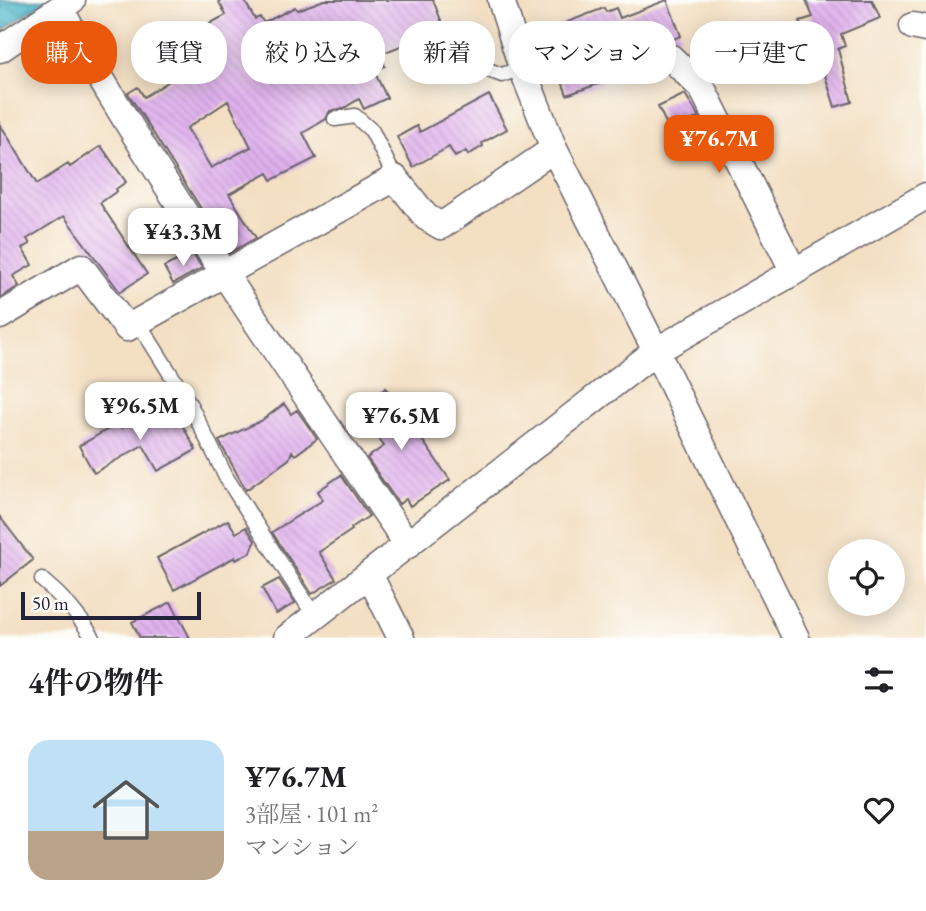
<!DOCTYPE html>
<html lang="ja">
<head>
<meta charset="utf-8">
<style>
  body { margin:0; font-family:"EB Garamond","Noto Serif JP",serif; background:#f6f6f6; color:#202124; height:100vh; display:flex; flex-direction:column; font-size:26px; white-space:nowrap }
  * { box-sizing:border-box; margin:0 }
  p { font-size:23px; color:#757577 }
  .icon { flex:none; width:38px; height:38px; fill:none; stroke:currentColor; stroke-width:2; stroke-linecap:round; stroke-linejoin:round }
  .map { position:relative; height:638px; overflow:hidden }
  .sheet { display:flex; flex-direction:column; background:#fff; flex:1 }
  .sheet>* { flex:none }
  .guide { position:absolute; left:21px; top:21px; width:886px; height:63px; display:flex; gap:14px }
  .buttons { position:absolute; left:828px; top:539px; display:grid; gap:14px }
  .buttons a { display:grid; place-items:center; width:77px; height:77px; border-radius:50%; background:#fff; box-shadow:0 4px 18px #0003; font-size:35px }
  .scale { position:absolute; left:21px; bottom:18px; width:180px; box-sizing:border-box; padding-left:7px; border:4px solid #22223b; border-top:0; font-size:19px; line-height:24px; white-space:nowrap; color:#22223b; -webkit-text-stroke:5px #fdfcf7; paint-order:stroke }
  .price { position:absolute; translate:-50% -60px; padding:0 16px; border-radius:14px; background:#fff; color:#222; font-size:23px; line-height:46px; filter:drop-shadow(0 2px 4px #0008) }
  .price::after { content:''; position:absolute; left:50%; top:42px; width:21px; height:16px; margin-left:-10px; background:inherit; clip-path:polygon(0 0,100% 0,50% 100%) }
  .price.active { background:#ea580c; color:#fff }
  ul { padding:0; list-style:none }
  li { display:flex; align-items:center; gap:21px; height:175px; padding:0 28px }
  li+li { border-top:2px solid #e0e0e0 }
  li span { display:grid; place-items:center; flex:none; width:196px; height:140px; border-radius:21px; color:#555 }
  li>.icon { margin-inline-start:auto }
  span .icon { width:84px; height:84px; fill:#fffc; stroke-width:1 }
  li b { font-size:30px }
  h2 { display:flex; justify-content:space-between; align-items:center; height:84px; padding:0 28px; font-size:30px }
  .pill { padding:0 24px; border-radius:28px; background:#fff; box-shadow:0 4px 18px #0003; font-size:24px; line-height:63px }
  .pill.active { background:#ea580c; color:#fff }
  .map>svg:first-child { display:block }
</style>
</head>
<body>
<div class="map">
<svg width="926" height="638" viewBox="0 0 926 638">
  <defs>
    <pattern id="water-waves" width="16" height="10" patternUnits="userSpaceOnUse" patternTransform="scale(1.75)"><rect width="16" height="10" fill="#4eb7cb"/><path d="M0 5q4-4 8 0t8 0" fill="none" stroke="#4094a6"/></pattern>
    <pattern id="building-back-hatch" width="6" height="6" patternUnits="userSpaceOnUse" patternTransform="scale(1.75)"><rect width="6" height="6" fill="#dfb0ed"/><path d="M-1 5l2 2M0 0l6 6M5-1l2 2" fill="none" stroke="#bf97cc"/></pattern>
  </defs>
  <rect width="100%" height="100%" fill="#fdfcf7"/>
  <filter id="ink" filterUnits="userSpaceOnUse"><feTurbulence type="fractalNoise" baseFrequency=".0143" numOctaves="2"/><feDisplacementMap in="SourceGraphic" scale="14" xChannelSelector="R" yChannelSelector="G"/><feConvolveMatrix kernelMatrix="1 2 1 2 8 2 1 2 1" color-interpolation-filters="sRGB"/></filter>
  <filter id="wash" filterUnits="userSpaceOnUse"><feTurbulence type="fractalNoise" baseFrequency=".00686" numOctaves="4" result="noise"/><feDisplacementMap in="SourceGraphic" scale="28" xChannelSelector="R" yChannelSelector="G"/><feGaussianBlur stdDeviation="1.57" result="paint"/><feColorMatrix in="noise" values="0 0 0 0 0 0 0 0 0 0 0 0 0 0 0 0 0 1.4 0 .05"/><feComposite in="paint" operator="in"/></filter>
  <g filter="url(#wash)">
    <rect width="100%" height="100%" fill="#f3dfc2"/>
    <path fill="url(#water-waves)" stroke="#386c83" stroke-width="2" d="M0,0H47L0,32Z"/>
    <g id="blocks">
      <path fill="url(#building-back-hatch)" fill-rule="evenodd" d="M218,0H244L255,19L260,17L264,23L295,7L297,10L324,0H433L442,23L417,33L419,39L380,54L385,66L374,71L387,98L364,109L359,99L344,108L330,111L326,119L303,133L316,158L272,180L268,173L229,194L256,238L229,253L128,93L138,87L144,97L179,75L182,79L219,55L205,26L226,15ZM228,101L251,147L211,168L187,128Z
        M667,0L681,36L596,69L601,83L567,95L549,45L558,42L555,33L564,30L562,24L604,8L606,12L616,8L620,18Z
        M806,0H872L880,18L841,34L845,46L838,49L852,102L835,107L824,72L817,74L800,21L813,17Z
        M685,94L699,117L670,131L658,107Z
        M489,95L507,129L482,143L483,146L468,155L466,151L455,157L449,147L413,167L397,137L417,126L420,132Z
        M0,124L37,184L68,164L70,167L101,146L126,182L116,189L117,191L100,203L147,274L120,292L64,216L27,239L30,244L22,248L32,265L13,276L19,286L0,298Z
        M180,234L202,268L173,284L164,267L191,254Z
        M386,388L450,480L410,506L406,499L399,504L367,458L384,446L358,408Z
        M284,404L291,414L297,410L317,439L295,455L292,451L289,459L246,490L219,441L261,421Z
        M167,411L173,422L179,419L196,450L158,471L143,445L94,473L79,446L119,423L122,428L145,413L149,420Z
        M341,475L369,516L351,528L352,530L319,552L336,579L312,594L272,532L323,500L318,491Z
        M0,517L33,560L0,586Z
        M228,520L236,533L246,527L255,541L251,552L236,560L235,557L174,590L157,558Z
        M279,579L295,603L276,614L262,588Z
        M171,602L190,638H140L132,622Z"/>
    </g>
  </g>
  <g filter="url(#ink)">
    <use href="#blocks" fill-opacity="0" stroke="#6b646a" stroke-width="2"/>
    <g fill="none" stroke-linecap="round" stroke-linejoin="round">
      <g stroke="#6b646a" stroke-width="17">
        <path id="service" d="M443,42L480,67L502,75L522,68
          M335,119L355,116L372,131L395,178
          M138,322L190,405L226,477L315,617
          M42,580C63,597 79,615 93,638"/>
      </g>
      <g stroke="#6b646a" stroke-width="29">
        <path id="minor" d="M501,0L522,68L554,149L656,351L796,638
          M60,9C166,194 288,369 408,545
          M913,26L926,29
          M0,49L72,0
          M671,58L702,88L794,272
          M0,316L81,267L127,328L395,178L426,217L441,226L554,149
          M370,576L401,638
          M287,638L656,351L926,196"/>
      </g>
      <use href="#service" stroke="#fff" stroke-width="14"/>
      <use href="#minor" stroke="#fff" stroke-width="26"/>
    </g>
  </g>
</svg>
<div class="buttons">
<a><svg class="icon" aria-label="locate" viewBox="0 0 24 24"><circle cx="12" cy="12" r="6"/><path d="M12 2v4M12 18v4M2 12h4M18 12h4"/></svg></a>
</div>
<div class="scale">50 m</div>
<b class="price active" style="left:719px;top:175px">¥76.7M</b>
<b class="price" style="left:183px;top:268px">¥43.3M</b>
<b class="price" style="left:140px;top:442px">¥96.5M</b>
<b class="price" style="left:401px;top:452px">¥76.5M</b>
<div class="guide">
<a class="pill active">購入</a>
<a class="pill">賃貸</a>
<a class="pill">絞り込み</a>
<a class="pill">新着</a>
<a class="pill">マンション</a>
<a class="pill">一戸建て</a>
</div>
</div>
<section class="sheet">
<h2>4件の物件<svg class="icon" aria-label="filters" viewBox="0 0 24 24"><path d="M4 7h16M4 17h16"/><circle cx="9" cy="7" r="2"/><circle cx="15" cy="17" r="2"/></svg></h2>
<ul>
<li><span style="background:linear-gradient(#bfe0f5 65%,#b9a48a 0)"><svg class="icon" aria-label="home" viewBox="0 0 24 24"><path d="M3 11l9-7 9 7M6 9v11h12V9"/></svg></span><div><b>¥76.7M</b><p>3部屋 · 101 m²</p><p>マンション</p></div><svg class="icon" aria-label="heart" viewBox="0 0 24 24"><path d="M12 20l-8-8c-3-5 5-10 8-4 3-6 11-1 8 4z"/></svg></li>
</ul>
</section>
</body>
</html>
